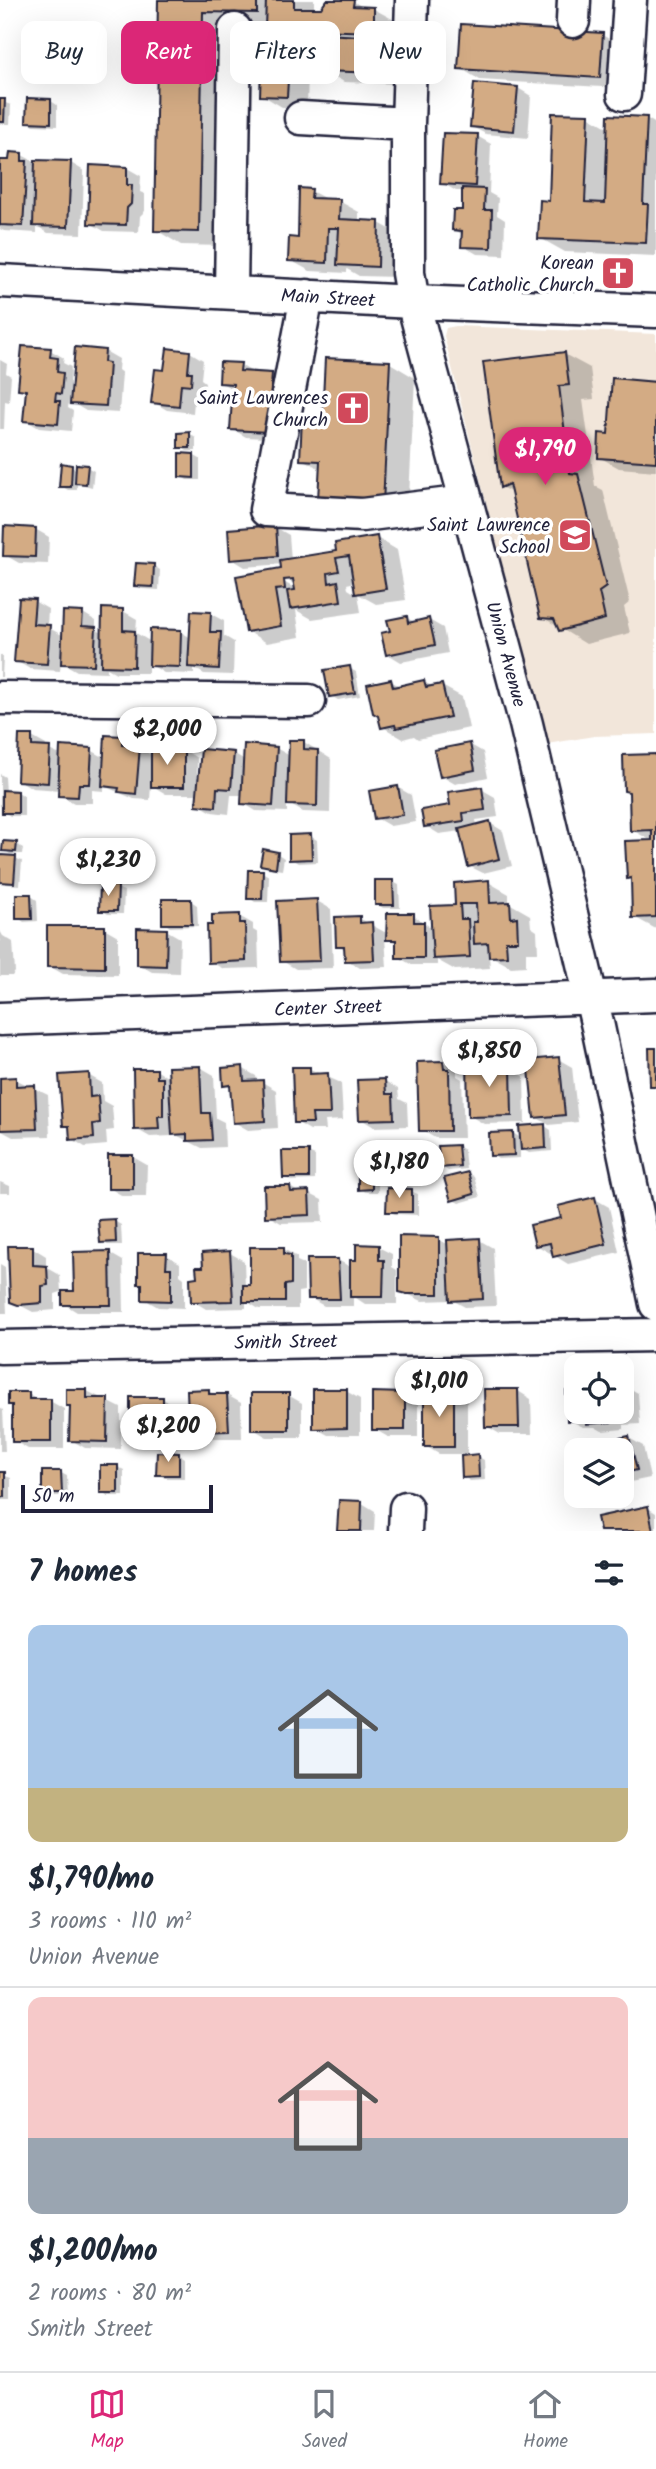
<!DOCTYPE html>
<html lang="en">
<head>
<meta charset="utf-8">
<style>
  body { margin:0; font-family:Kalam,sans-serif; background:#f6f6f7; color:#1f2937; height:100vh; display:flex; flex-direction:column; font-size:26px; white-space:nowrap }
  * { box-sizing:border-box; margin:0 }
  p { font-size:23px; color:#747a83 }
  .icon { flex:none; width:38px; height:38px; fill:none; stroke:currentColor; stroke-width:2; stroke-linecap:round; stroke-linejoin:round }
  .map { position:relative; height:1531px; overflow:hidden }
  .panel { display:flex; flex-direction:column; background:#fff; flex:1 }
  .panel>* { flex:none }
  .banner { position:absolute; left:21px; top:21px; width:614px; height:63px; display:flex; gap:14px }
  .buttons { position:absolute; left:564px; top:1354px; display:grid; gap:14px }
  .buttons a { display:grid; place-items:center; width:70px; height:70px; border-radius:14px; background:#fff; box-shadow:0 7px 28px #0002; font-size:35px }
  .scale { position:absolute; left:21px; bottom:18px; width:192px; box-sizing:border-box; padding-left:7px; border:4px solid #22223b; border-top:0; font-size:19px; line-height:24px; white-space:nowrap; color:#22223b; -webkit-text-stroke:5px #fff; paint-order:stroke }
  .price { position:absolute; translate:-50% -60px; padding:0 16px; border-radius:24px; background:#fff; color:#222; font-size:23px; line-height:46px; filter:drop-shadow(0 2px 4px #0008) }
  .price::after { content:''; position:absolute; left:50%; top:42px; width:21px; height:16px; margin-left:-10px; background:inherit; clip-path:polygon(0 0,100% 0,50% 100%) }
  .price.on { background:#db2777; color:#fff }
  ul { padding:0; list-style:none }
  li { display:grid; align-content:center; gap:14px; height:371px; padding:0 28px }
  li+li { border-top:2px solid #e0e1e3 }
  li span { display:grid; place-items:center; height:217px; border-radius:14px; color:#555 }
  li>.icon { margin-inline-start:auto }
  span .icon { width:126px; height:126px; fill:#fffc; stroke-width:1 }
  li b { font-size:30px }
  h2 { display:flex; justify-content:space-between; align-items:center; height:84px; padding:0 28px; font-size:30px }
  .pill { padding:0 24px; border-radius:14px; background:#fff; box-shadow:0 7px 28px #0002; font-size:24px; line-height:63px }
  .pill.on { background:#db2777; color:#fff }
  .tab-bar { display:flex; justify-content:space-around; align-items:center; height:98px; border-top:2px solid #e0e1e3; background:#fff; font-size:19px; color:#747a83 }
  .tab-bar a { display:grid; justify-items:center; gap:4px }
  .tab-bar .on { color:#db2777 }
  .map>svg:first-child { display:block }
</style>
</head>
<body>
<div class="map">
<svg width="656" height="1531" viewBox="0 0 656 1531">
  <rect width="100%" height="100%" fill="#fff"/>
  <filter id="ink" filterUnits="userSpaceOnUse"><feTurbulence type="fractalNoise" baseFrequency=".0143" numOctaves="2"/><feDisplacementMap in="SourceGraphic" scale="14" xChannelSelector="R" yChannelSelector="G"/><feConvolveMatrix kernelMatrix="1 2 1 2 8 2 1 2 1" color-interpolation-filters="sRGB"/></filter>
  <g filter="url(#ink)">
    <path fill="#f2e6da" d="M456,326L656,334V734L594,736L547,744L444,336L446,328Z"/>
    <path fill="#0003" fill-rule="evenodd" d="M160,0H314V10H322L329,1L354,2L365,8L374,9L394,20L392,45L401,50L400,84L344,82L330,74L308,73L307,108L282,107L262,95L288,40L266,27L228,26L224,246L181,245L156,230Z
      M602,35L622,46L620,88L480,80L460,68Z
      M518,88L531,96L528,138L486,134L472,127Z
      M0,101L11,105L10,124H0Z
      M51,101L57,105V126L34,125L28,121Z
      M588,116L609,128L646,118L656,124V256L565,252L540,238L550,203Z
      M477,136L491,144L489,193L498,198L497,215L505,220L504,255L477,254L463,246V235L454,229L464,212V191H456L442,183Z
      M22,155L37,163H71L84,171L82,234L48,233L37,226V233L4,231L0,229V162H11Z
      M127,168L141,176L140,192L145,194V211L140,216L139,232L104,231L90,223Z
      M311,191L328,200L339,201L359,212V222L379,223L399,234L397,277L359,276L347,269V273L310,271L290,260L300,240Z
      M76,349L105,351L119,359L118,370L122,373L119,413L86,411L69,401L68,408L73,411L71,431L39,428L25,420L28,392L20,388L50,350L64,358L63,363L71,367L70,386H74Z
      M190,352L203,360L201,379L205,382L204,392L195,391L193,413L167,410L153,402L166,372Z
      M564,354L590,368L594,399L583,400L595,486L603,490L630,602L624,607L630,633L586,644L542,617L513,493L501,487Z
      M0,360L7,364L6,373L11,376L9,402L5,401L4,429H0Z
      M390,363L415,378L408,517L302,459L323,420Z
      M240,365L254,373L271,375L285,383L282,439L246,437L232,429L234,390L220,382Z
      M656,383V471L619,468L599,457L610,436Z
      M189,434L196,438V451H187L180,447Z
      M193,455L200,459V480H187L181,476Z
      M71,467L78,470L87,467L94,471L92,487L77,483V490H68L61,486Z
      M275,527L289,535L291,560L338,553L377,538L397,550L406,600L376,604L358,594L361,612L312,619L296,610L300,637L267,643L247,631L283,570V564L245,567L232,559ZM282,577L296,585V589L280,580ZM355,582L356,594L348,589L347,584Z
      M35,529L49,537L48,564L19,563L5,555Z
      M154,566L160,570L159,590L142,589L136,585Z
      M34,601L48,609L47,627L64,636L83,613L96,621V629L103,634L123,611L137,619L136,633L151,642L181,632L191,638L211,614L224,621V636L234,642L233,675L204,674L194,668V674L164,673L148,663V673H116L107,668V672L77,671L61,662L60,671L30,669L16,661Z
      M407,618L416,623L429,620L443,628L448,653L401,662L388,654L392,633Z
      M0,655L3,657L2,677H0Z
      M349,668L356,672L360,696L338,700L331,696Z
      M391,681L401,687L424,682L433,687L442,686L462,697L469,728L418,739L414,736L403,739L383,727L380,715Z
      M32,737L46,745L45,748L62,756L91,750L105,758L122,738L153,756L184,750L197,758V777H200L233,753L245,760L276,748L290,756L304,742L331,759L330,813L303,812L287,803V812L256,811L243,803V795H231L229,814L212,812L198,804L199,794H166L151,785L150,800L134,799L104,786V791L92,790V803H74L60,795V790L32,788L19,780Z
      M469,744L483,752L488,777L455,784L441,776Z
      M656,756V929L634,917L633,880L628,878L652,841L632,830L630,793L626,790Z
      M0,774L5,777L6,792H18L24,796V816H10L4,812V806H0Z
      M397,787L411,795L416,822L390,826L376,818Z
      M481,789L495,797L498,817L476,820L477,826L490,823L503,831L512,866L483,873L469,866L461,831L439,834L426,826Z
      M310,836L317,840L318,862L298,863L291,859Z
      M16,844L23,848L22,854H10L4,850Z
      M278,854L284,858L282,870L268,868L262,864Z
      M15,858L22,861L20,885L6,884L0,881Z
      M262,872L269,876L268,902H255L249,898Z
      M393,882L399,885L400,908H383L377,904Z
      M488,882L509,894V903L530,915L531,927L537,931L538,952H526V966L511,967L489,955L490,968L455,970L437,960V965H412L398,957V944L385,937L387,967L360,968L347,960L346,950L338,945L359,918L388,934L413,915L433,929L457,907L456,884Z
      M117,888L124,891L123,914H108L101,910Z
      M31,896L37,900L38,921L24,922L18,918Z
      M191,901L197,905L198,926L170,927L164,923Z
      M317,901L331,909L333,968L296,969L282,961Z
      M239,916L253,924V930L258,933L259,968L224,969L210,962Z
      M104,928L118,936V975L63,974L49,966Z
      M166,930L180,938L179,973L152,972L138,964Z
      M0,931L3,936L13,942L15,972L12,976H0Z
      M488,1059L524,1076L525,1123L484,1124L470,1116Z
      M558,1059L572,1067L578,1122L549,1125L536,1117Z
      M443,1062L457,1070V1076L462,1079L464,1138H435L421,1130Z
      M200,1067L214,1075L216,1118L224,1122L225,1147L202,1148L172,1133V1136L150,1137L136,1129L156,1070L170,1079Z
      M242,1068L256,1076L257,1082H262L276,1090L278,1128L248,1130L234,1122L232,1089L225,1085Z
      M310,1069L341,1083L343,1120L325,1121L326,1130H310L296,1122Z
      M88,1075L102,1083L103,1101L112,1106L114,1130L106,1131L107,1145L85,1147L72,1139L71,1129L64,1125Z
      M15,1079L48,1095L50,1136L13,1137L0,1130V1080Z
      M385,1081L398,1089L399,1099L407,1103L408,1126L374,1127L361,1119Z
      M545,1126L551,1130L552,1151L529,1153L520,1148V1158L498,1159L492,1155L513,1133L522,1139Z
      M457,1146L464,1150L466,1169L448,1171L442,1167Z
      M308,1153L315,1156V1180L291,1181L285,1177Z
      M133,1157L147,1165L146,1196H123L109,1188Z
      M468,1173L474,1177L480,1197L459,1203L452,1199Z
      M372,1178L378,1182V1192H366L360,1189Z
      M0,1182L10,1186V1193H0Z
      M290,1187L300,1193H308L322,1200L323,1222L281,1223L267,1215Z
      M411,1191L418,1194V1215L395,1214L388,1211Z
      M595,1199L609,1207L619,1252L568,1264L555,1256L554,1252L550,1253L536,1245Z
      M114,1221L121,1225L122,1245H108L101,1242Z
      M438,1239L449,1245L479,1240L493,1248L496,1306L465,1307L452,1300L422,1301L401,1291Z
      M378,1247L392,1254V1267L397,1270V1304H365L353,1296V1306H324L310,1298L338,1260L352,1268Z
      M33,1248L46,1256V1267L60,1275L61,1292L55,1294V1310L33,1312L12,1301Z
      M284,1249L297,1257V1261L304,1264V1291L298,1292V1309H259L246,1301V1308L206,1309L193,1301L199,1279L205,1268L230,1253L244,1261L245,1287H252Z
      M109,1253L123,1261L124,1312H77L64,1304Z
      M166,1255L180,1263V1275L184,1278V1308L158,1307L144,1299V1285L139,1283Z
      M0,1264L5,1267L7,1313H0Z
      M624,1385L638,1393L640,1424L624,1425V1429L602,1431L595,1427H583L569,1420L576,1412H621Z
      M87,1391L121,1408V1449L85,1448L71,1440Z
      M208,1391L216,1395H227L241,1403L242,1438H209L195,1431V1417L190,1414Z
      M346,1391L360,1399V1435H328L315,1428Z
      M518,1391L531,1399L532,1434H500L486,1426Z
      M454,1392L467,1400V1457L477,1456L484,1460L485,1480L470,1481L464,1477L462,1454H439L425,1446Z
      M29,1394L40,1401H50L64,1409V1449H28L14,1441V1407L9,1404Z
      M405,1394L418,1402V1437H388L374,1429Z
      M288,1395L302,1403V1437H267L253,1429Z
      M132,1399H163L177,1407L176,1446L145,1445L131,1437Z
      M0,1408L3,1410L5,1451H0Z
      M629,1438L643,1446L650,1478L621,1484V1451Z
      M179,1454L185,1458V1478H165L158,1474Z
      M118,1467L124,1470V1496H108L102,1492Z
      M61,1473L67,1476L68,1496H51L44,1492Z
      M0,1474L11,1478V1500H0Z
      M362,1503L375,1511L374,1531H339Z
      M648,1508L656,1513V1531H602Z"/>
    <path fill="#d3ab84" stroke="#22223b" stroke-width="2" d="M158,0H257V13L203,12L199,232L154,231Z
      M266,0H294V8H321L327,0H354L353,6L374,7V26L372,32L265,28Z
      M461,24L603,33L600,78L458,69Z
      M323,34L381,37L380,73L322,71L323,64L289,63L287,97L260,96L262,37L323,39Z
      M474,83L518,87L514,131L470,127Z
      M27,98L51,99V123L26,122Z
      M0,99H5L4,122H0Z
      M552,113L589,114L585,202L605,203L608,115L647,117L643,204H648L646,243L538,239L540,200L549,201Z
      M443,133L478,134L475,186L440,184Z
      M10,152L22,153V161H27L23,226L0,225V160H9Z
      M35,160L71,161L68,227L33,226Z
      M90,165L127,167V185H132L131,204L127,208L126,225L88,224Z
      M299,188L312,189L311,198L340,199L339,219L379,221L378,267L337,265L339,228H328L327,263L288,261L289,237L298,238Z
      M462,188L485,189L484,210H492L491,248L461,247L462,231L452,230L453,210H462Z
      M22,346L51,348L50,357L58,358L57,372L63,373L61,394L56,393L55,401H60L58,424L23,421L26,390L18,389Z
      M75,347L105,350L104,362L109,363L106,406L70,404Z
      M167,348L190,351L188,372H192L191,385L181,384L179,406L151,403L155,369L164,370Z
      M565,352L569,385L559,386L570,473L578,474L606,587L599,592L605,619L559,631L554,619L540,618L509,484L500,488L483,362Z
      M325,358L390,361L383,504L318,500L320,461L300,460L302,418L322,419Z
      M220,362L241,363L240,371L272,373L268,432L230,430L233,384L219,383Z
      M612,378L656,382V462L598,458L599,433L608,434Z
      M190,432V448H178V433Z
      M179,453L194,454V478L179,477Z
      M61,463L72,465L71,487H59Z
      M76,464L88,465L86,484L75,483Z
      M276,525L278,556L230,560L228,529Z
      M4,526L36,528L35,557L3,556Z
      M377,536L386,589L355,594L349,556L336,558L339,571L328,573L329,583L338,581L341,601L290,609L287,591L295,590L293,579L284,580L285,589L275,590L281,626L246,632L236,576L281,568L280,560L336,551L335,543Z
      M136,563L154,564L153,587L134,586Z
      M19,598L35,599L33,624L50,625L47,664L14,662Z
      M102,608L123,609V630L135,631L134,667L101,666Z
      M63,611L83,612L82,626L96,627L94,665L61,664Z
      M191,611L211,612L210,632H221L219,669L188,667Z
      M407,616L408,623L429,618L435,645L386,655L381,633L390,631L387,620Z
      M150,629L181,630L180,667L149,666Z
      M350,666L355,693L329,697L324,670Z
      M391,679L393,687L424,680L426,687L442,684L450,717L396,728L395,725L381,728L378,716L373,713L367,684Z
      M19,735H32V746L50,747L48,783L17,781Z
      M105,735L122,736V745L140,746L136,794L118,792L119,788L102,786Z
      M289,740H304V749L318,750L317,806L287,805Z
      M470,743L475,770L440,777L434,750Z
      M244,744L277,747L273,806L241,804Z
      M60,746L92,748L90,784H79L78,797L58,796Z
      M151,747L184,748V787H151Z
      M201,749L234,752L231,789L217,788L216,807L196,805Z
      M656,754V917L632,918L631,878L627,879L625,841L652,840V830L630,831L629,792L624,791L623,755Z
      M398,786L403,815L374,819L369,791Z
      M482,787L485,810L463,813L464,821L424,827L421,810L450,805L448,792Z
      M2,790L18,791V813H2Z
      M490,821L499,859L468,867L459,829Z
      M311,834L312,859L289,860V835Z
      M3,841L17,842L16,852L2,851Z
      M263,849L278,852L276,868L260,865Z
      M0,855L16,856L14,883L0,882Z
      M248,870H263L262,899H247Z
      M375,880H393L394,905H375Z
      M489,880L490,903L510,902L511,918L517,917L518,941H506L507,956L489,957L488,943L474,944L473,922H477L476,904H460L461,919H468L470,957L433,959L430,906L455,905L454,883Z
      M100,885L118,886L117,911H99Z
      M16,894H31L32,919H16Z
      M162,899H191L192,924H162Z
      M317,899L320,961L280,962L277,901Z
      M387,913H414V922H424V958H396V940H386Z
      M240,914V923H245L246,961L208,963L207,925H212V915Z
      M360,916V923L372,922L374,960L345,961L344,946H336L335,917Z
      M47,926H105V968L47,967Z
      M137,928L167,929L166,966L137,965Z
      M649,1048H656V1086H650Z
      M489,1057L488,1066H511L512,1116L468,1117L467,1058Z
      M559,1057L565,1115L534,1118L528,1060Z
      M443,1061L444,1069H449L450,1131H419L417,1062Z
      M200,1066L202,1113H210L212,1140L187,1141V1134L172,1135L168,1067Z
      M243,1066L244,1081L263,1080L265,1121L233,1123L230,1085L223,1086L222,1068Z
      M292,1067H310V1074L328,1073L330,1114H312L313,1123H294Z
      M133,1069H157V1078H163V1116H158L159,1129L134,1130Z
      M89,1073L90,1097L98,1096L100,1123L93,1124L94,1138L70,1140L69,1126H63L59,1075Z
      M16,1077V1086L35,1085L37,1129L0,1130V1078Z
      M385,1079L386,1094H393L394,1119L359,1120L357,1080Z
      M545,1124L546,1148L521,1150L519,1126Z
      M513,1132L514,1155L490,1156L489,1133Z
      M458,1145L460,1166L440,1168L438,1146Z
      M282,1151H309V1178H283Z
      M108,1155H133V1189H108Z
      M468,1172L474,1194L451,1201L444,1178Z
      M372,1176V1189L358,1190V1177Z
      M264,1186H290L291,1192L309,1191L310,1215L265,1217Z
      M387,1188L412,1189V1212H386Z
      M595,1197L606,1244L553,1257L550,1243L535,1246L530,1225L561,1218L558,1206Z
      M115,1219L116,1242L100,1243L98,1220Z
      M399,1236L439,1237V1294H407L399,1292Z
      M480,1238L483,1299L450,1301L447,1240Z
      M356,1244L379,1245V1260H384L383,1297H350V1260H356Z
      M8,1246H33V1265L47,1266L48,1285L42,1286V1303L18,1305L10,1302Z
      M250,1247H284V1254L291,1255V1284L285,1285V1302H243V1285H250Z
      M110,1251L111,1305H62V1291H74L73,1252Z
      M230,1251L233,1301L191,1302L190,1278L197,1277L196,1267H203L202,1253Z
      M138,1253H167L166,1268H171V1301L142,1300V1284H138Z
      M307,1259H338L340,1299H308Z
      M621,1383H625L627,1417L611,1418V1422L586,1424V1420L567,1421L566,1391L576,1390V1412H621Z
      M66,1389H87V1398H108L107,1442L69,1441L70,1406H66Z
      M209,1389V1394H227L229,1431L193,1432V1415H188L187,1390Z
      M313,1389H347V1428L313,1429Z
      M484,1389H518L519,1427H485Z
      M424,1390H454V1447H424Z
      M8,1392H29V1399H51V1442H12V1405H8Z
      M372,1392L405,1393V1430H372Z
      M251,1393H289V1430H251Z
      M130,1397H163V1439L130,1438Z
      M629,1436L637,1470L621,1474V1451H594L592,1444Z
      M157,1452L179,1453V1475H156Z
      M478,1454L479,1477L462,1478L461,1456Z
      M100,1465H118V1493H100Z
      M42,1471H61L62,1493H42Z
      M0,1472H5V1497H0Z
      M339,1500L362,1501L361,1531H337Z
      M648,1506L653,1531H600L597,1517Z"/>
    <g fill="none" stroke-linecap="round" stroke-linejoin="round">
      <g stroke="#22223b" stroke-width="37">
        <path id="minor" d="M412,0L408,124V273L413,302L526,724L598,1027L656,1304
          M573,21L574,0
          M624,94L630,0
          M301,118L408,124
          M0,281L413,302L656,311
          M231,292L235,30
          M307,296L266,510L362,515L466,502
          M0,698L309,701
          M0,1019L656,995
          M0,1347L656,1335
          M405,1531L406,1508"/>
      </g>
      <use href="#minor" stroke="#fff" stroke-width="32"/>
    </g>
  </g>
  <defs>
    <g id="church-square" transform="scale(1.75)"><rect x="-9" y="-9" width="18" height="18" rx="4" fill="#d1495b" stroke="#fff"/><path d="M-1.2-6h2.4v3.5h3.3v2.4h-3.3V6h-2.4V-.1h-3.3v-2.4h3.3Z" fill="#fff"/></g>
    <g id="school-square" transform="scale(1.75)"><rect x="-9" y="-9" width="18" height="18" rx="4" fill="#d1495b" stroke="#fff"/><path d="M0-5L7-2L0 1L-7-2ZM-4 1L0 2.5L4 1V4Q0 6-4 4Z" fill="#fff"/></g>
  </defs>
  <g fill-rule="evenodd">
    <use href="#church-square" x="618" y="273"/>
    <use href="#church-square" x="353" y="408"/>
    <use href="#school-square" x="575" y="535"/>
  </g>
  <g text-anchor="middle" stroke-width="7" stroke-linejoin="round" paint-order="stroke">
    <g font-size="19" fill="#22223b" stroke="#fff" text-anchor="end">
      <text x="594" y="269">Korean<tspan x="594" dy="22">Catholic Church</tspan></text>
      <text x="328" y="404">Saint Lawrences<tspan x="328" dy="22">Church</tspan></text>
      <text x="550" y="531">Saint Lawrence<tspan x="550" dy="22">School</tspan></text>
    </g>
    <g font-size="19" fill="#22223b" stroke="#fff">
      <text transform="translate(328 297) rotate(3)" y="7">Main Street</text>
      <text transform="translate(507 654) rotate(75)" y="7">Union Avenue</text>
      <text transform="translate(328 1007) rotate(-2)" y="7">Center Street</text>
      <text transform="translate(286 1341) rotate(-1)" y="7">Smith Street</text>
    </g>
  </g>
</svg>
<div class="buttons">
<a><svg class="icon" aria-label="locate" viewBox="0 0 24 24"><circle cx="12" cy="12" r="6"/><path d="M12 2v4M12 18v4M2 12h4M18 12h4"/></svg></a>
<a><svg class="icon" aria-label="layers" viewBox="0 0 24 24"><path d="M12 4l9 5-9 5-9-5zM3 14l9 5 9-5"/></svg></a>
</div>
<div class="scale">50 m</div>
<b class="price on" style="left:545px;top:487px">$1,790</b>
<b class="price" style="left:167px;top:767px">$2,000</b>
<b class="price" style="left:108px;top:898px">$1,230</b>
<b class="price" style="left:489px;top:1089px">$1,850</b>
<b class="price" style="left:399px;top:1200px">$1,180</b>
<b class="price" style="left:439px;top:1419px">$1,010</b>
<b class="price" style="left:168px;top:1464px">$1,200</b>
<div class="banner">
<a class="pill">Buy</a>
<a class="pill on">Rent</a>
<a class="pill">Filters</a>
<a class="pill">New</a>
</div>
</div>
<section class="panel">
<h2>7 homes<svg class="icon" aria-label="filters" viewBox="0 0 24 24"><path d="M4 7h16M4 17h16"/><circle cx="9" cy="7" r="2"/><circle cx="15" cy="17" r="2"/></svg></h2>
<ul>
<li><span style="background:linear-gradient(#a9c7e8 75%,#c2b280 0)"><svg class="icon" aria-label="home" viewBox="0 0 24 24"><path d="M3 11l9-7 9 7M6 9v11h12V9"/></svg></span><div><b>$1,790/mo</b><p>3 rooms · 110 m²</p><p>Union Avenue</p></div></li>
<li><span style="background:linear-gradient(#f6c9c9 65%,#9aa5b1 0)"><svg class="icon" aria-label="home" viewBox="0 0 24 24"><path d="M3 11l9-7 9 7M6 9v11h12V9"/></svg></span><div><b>$1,200/mo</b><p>2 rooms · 80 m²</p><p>Smith Street</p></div></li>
</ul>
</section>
<nav class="tab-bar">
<a class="on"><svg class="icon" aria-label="map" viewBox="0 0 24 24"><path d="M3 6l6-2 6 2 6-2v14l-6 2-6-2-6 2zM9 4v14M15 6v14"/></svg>Map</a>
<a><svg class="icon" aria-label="saved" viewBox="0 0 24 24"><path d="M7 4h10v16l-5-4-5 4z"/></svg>Saved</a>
<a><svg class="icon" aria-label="home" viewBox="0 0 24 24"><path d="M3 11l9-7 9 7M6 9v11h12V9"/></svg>Home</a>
</nav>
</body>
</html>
